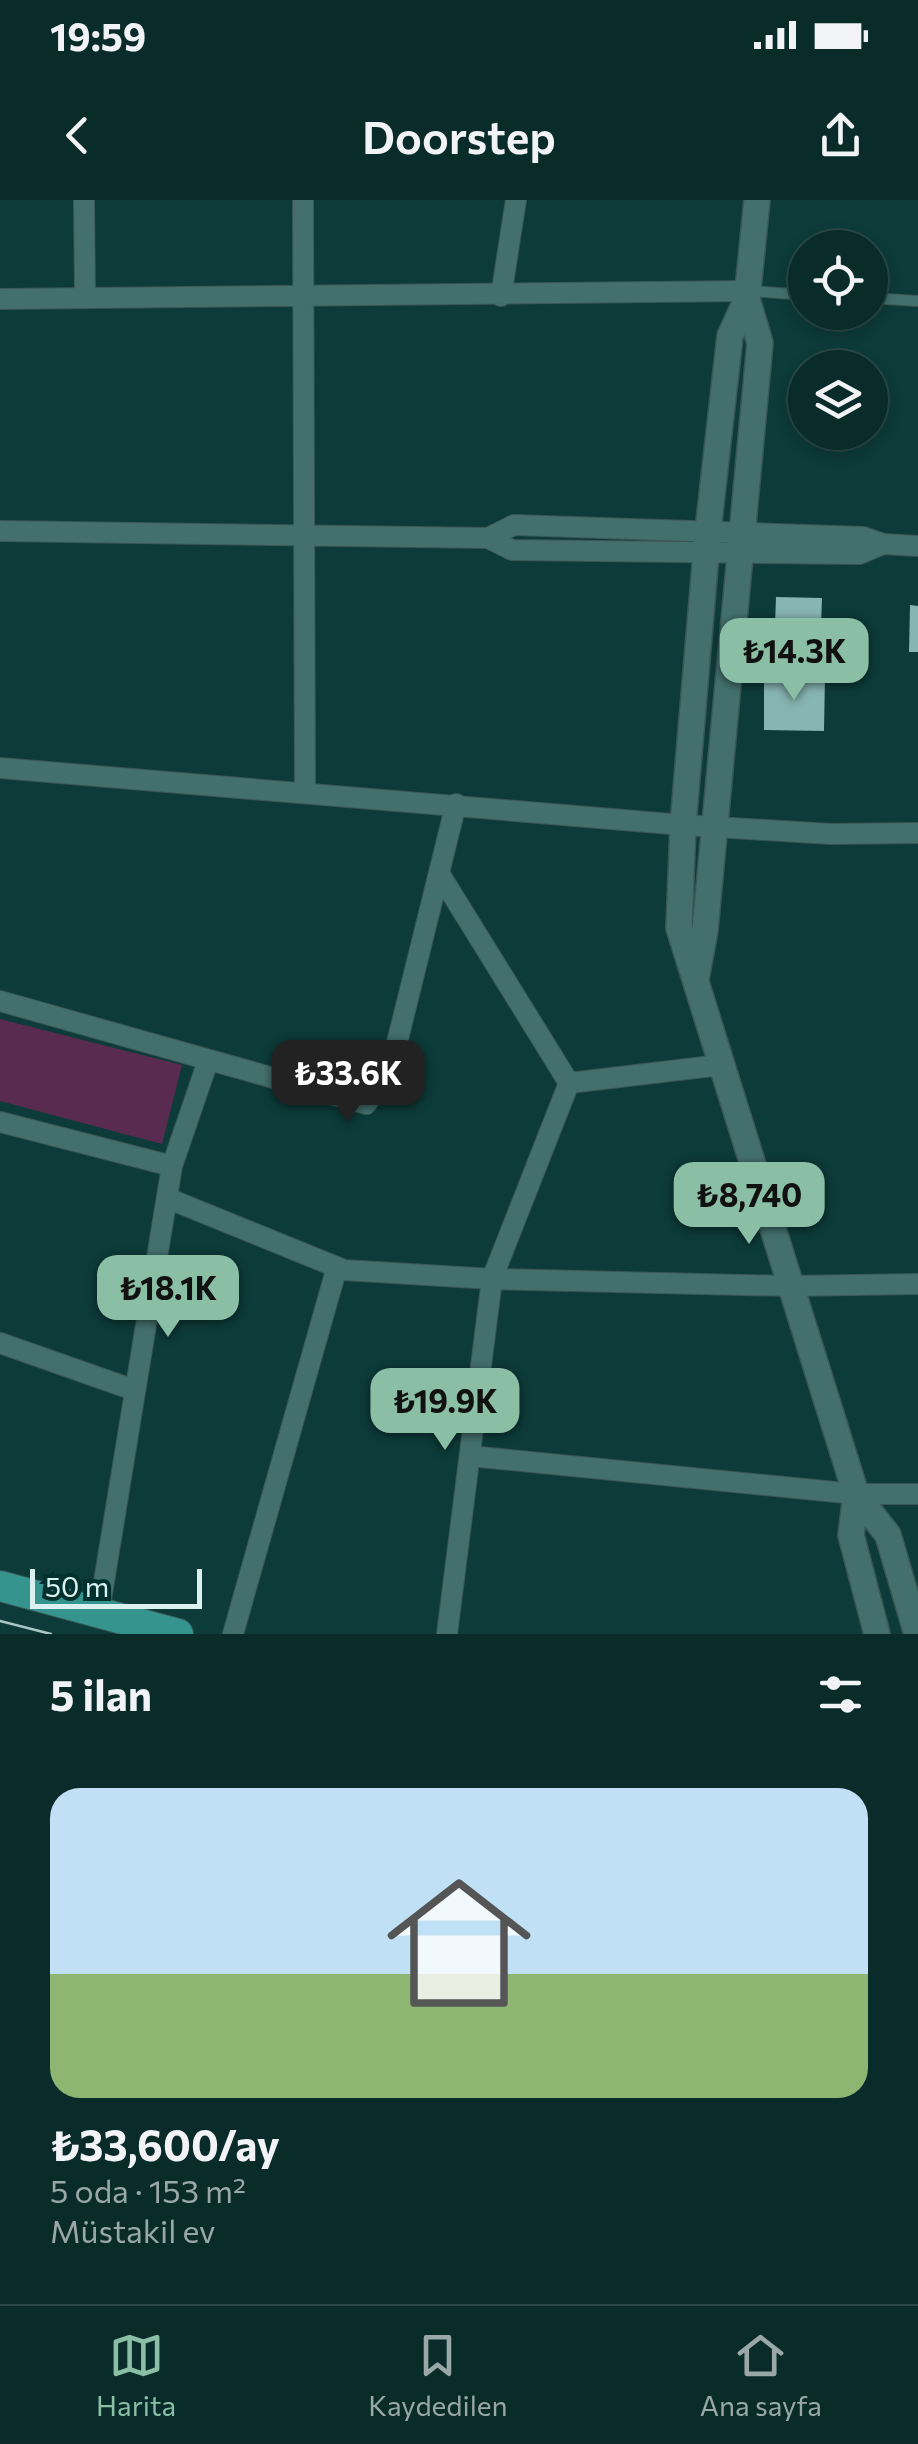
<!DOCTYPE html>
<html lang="tr">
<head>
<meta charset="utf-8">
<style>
  body { margin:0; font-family:Commissioner,sans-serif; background:#123433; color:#f1f3f6; height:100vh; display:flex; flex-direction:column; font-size:38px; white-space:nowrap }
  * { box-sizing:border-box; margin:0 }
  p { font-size:32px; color:#99a7a9 }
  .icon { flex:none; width:55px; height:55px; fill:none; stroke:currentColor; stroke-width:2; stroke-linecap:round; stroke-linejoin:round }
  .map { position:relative; height:1434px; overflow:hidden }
  .side { display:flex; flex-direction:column; background:#092c2b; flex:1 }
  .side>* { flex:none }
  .tools { position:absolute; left:788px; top:30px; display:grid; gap:20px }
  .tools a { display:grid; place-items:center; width:100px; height:100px; border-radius:50%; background:#092c2b; box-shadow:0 5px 15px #0003,0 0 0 2px #294847; font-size:50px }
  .scale { position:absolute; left:30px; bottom:25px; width:172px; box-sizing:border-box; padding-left:10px; border:5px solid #daf1ef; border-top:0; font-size:28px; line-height:35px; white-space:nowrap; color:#daf1ef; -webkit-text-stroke:8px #00312f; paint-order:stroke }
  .price { position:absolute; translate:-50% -85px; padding:0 22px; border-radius:20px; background:#8abfa5; color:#111; font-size:32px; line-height:65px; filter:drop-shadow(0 2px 5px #0008) }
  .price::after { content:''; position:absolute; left:50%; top:60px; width:30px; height:22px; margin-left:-15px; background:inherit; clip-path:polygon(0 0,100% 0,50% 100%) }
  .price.active { background:#222; color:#fff }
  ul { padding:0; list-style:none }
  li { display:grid; align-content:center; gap:20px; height:530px; padding:0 50px }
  li span { display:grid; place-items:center; height:310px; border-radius:30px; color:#555 }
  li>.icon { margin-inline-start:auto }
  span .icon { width:180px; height:180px; fill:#fffc; stroke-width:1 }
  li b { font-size:42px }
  h2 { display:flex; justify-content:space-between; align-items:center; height:120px; padding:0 50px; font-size:42px }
  .status { display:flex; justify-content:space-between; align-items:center; height:70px; padding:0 50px; background:#092c2b; direction:ltr }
  .status svg { height:28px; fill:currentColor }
  header { display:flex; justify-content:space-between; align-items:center; height:130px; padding:0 50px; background:#092c2b; font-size:45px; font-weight:600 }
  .tab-bar { display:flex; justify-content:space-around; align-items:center; height:140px; border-top:2px solid #294847; background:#092c2b; font-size:28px; color:#99a7a9 }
  .tab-bar a { display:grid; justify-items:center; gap:5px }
  .tab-bar .active { color:#8abfa5 }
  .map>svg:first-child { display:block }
</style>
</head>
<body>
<div class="status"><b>19:59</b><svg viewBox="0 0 49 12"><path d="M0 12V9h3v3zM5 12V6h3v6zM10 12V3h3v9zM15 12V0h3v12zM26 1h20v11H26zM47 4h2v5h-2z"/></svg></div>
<header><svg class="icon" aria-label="back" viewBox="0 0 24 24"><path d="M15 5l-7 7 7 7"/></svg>Doorstep<svg class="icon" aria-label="share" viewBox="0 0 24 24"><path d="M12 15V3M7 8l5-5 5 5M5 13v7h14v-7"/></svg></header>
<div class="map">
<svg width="918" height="1434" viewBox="0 0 918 1434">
  <rect width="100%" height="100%" fill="#0c3b39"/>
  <path fill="#5a2b51" d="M0,819L182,865L162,944L0,901Z"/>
  <path fill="#87b5b2" d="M776,397L822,398L820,455L774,454Z
    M910,405L918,406V452H909Z
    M764,475H825L824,531L764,530Z"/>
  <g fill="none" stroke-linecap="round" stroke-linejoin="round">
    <g stroke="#395755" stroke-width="12">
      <path id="service" d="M751,91L805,95
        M870,98L918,101"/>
    </g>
    <g stroke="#395755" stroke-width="22">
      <path id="minor" d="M84,0L85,98
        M303,0L305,592
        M501,96L516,0
        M0,99L747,91
        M0,331L488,338L512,350L859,354L883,344
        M488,338L514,325L863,337L883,344L918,346
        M0,568L683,625L831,634L918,633
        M439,673L569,883L492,1079L447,1434
        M0,801L366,904L390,871L456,604
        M569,883L721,865
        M0,922L172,966
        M167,998L344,1070L492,1079L790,1086L918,1084
        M0,1143L134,1190
        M470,1256L856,1294H918
        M99,1412L172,966L208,861
        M233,1434L337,1067"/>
    </g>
    <g stroke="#395755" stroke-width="28">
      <path id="tertiary" d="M747,99L730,136L708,330L683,625L679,728L856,1294L888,1335L917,1434
        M696,779L705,730L760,143L747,99L757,0
        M856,1294L851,1335L877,1434"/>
    </g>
    <g stroke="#395755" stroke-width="32">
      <path id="primary" d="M0,1386L178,1434"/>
    </g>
    <use href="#service" stroke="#43706d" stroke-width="10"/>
    <use href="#minor" stroke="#43706d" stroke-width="20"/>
    <use href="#tertiary" stroke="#43706d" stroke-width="25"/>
    <use href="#primary" stroke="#36948f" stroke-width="30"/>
    <path stroke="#aac7c5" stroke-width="2.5" d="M0,1421L51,1434"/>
  </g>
</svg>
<div class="tools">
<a><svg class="icon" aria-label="locate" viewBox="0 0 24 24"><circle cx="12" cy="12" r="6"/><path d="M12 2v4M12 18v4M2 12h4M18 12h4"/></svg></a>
<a><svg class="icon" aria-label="layers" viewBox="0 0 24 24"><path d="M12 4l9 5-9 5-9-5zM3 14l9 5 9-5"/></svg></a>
</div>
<div class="scale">50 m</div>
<b class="price" style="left:794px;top:503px">₺14.3K</b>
<b class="price active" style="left:348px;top:925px">₺33.6K</b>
<b class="price" style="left:749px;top:1047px">₺8,740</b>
<b class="price" style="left:168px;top:1140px">₺18.1K</b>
<b class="price" style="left:445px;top:1253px">₺19.9K</b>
</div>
<section class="side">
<h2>5 ilan<svg class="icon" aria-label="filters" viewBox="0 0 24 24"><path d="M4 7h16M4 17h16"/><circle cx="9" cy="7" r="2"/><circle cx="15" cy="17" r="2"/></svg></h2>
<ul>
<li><span style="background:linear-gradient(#bfe0f5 60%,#8fb573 0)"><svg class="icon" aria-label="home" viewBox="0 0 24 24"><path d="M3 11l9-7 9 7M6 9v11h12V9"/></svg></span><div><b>₺33,600/ay</b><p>5 oda · 153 m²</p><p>Müstakil ev</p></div></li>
</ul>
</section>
<nav class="tab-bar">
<a class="active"><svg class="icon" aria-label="map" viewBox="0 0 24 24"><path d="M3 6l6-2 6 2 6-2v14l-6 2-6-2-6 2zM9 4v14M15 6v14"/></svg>Harita</a>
<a><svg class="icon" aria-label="saved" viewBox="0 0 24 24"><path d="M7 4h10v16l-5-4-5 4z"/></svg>Kaydedilen</a>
<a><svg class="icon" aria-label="home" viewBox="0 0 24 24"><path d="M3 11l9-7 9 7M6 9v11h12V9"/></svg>Ana sayfa</a>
</nav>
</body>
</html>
